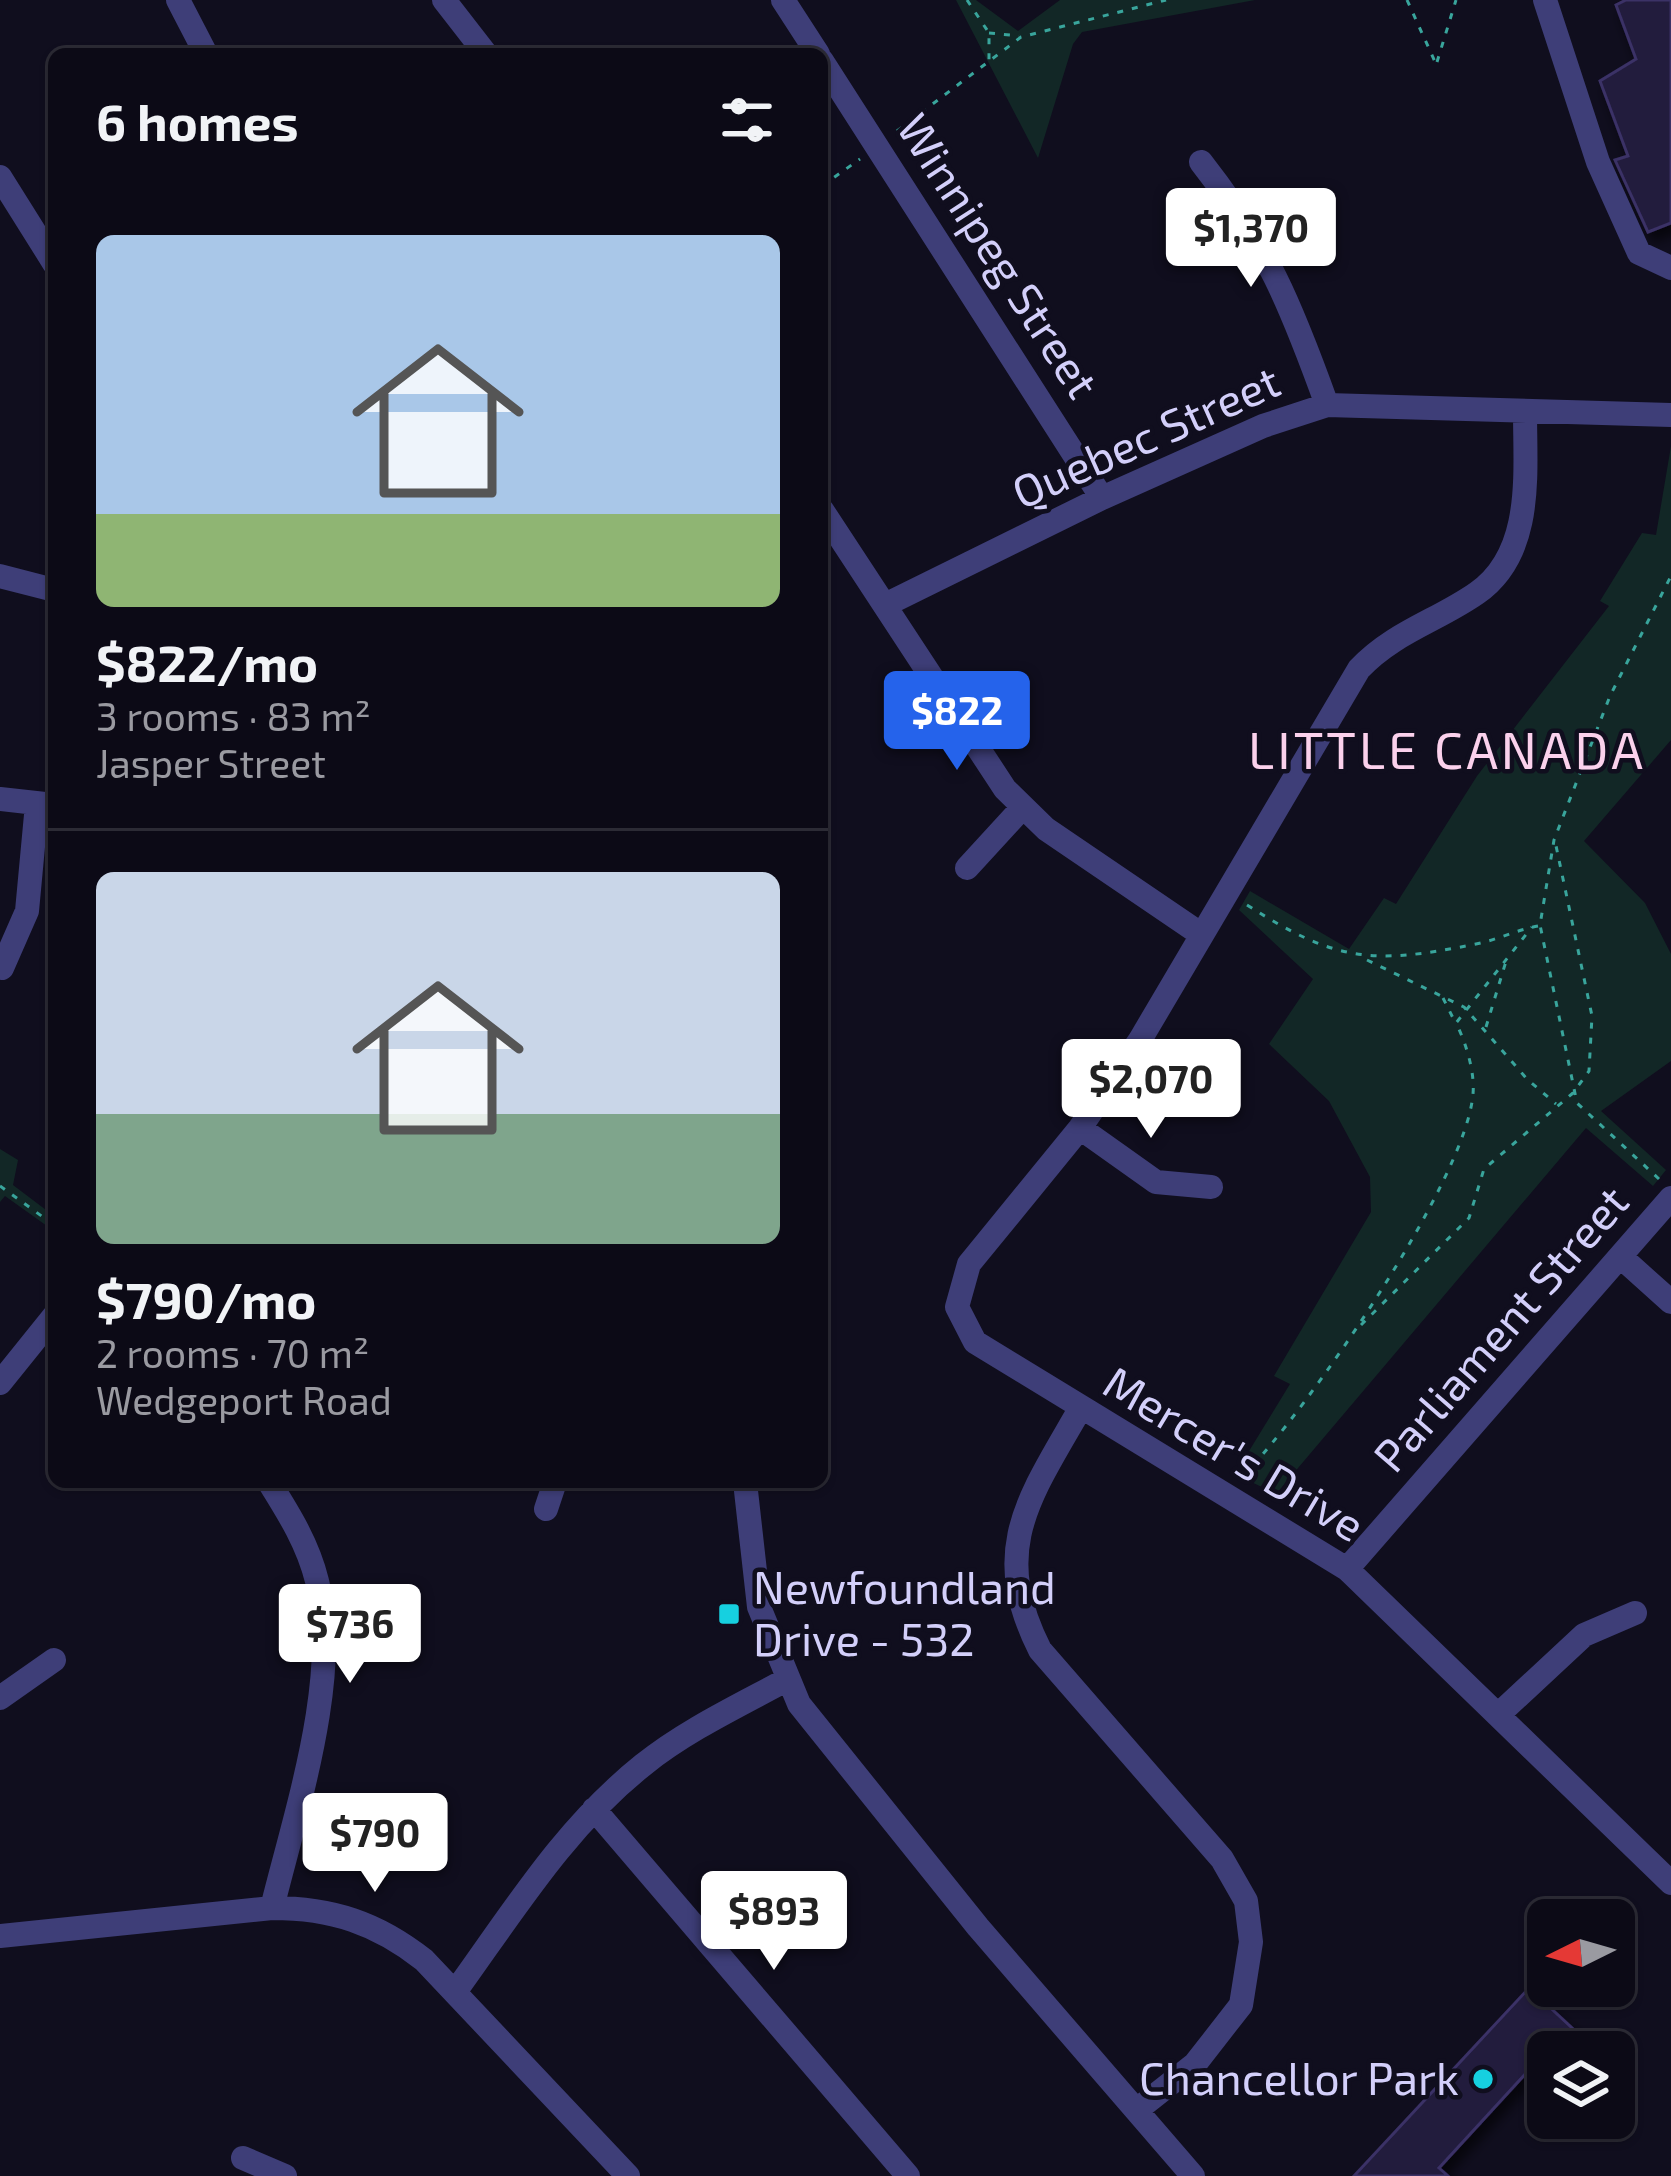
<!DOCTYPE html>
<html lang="en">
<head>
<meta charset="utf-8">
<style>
  body { margin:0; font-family:"Exo 2",sans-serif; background:#1a1823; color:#f1f3f6; height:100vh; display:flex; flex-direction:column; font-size:45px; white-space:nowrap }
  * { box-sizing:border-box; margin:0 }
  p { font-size:39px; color:#9a9aa1 }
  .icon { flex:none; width:66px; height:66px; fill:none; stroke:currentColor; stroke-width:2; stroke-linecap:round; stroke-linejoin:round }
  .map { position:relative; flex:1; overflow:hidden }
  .drawer { position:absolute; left:48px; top:48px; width:780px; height:1440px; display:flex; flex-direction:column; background:#0c0a16; border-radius:18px; box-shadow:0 3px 9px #0004,0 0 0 3px #2c2b35 }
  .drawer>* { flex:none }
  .needle { width:78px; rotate:265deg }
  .controls { position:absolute; left:1527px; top:1899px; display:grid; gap:24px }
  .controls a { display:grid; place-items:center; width:108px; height:108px; border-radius:18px; background:#0c0a16; box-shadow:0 3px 9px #0004,0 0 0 3px #2c2b35; font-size:60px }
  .price { position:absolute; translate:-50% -102px; padding:0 27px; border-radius:12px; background:#fff; color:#222; font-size:39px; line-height:78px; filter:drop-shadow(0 3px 6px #0008) }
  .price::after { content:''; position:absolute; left:50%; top:72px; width:36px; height:27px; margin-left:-18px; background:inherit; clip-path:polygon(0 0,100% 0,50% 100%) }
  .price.active { background:#2563eb; color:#fff }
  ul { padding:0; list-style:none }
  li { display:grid; align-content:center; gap:24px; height:636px; padding:0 48px }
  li+li { border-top:3px solid #2c2b35 }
  li span { display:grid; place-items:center; height:372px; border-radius:18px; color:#555 }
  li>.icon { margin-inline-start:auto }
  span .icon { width:216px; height:216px; fill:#fffc; stroke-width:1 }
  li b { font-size:51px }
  h2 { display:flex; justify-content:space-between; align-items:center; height:144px; padding:0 48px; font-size:51px }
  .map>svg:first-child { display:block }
</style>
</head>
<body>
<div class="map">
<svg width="1671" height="2176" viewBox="0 0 1671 2176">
  <defs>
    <filter id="shadow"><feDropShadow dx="5.5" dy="9" stdDeviation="6" flood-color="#0009"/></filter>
  </defs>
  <rect width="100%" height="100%" fill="#100e1e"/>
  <path fill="#122726" d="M956,0H976L1018,31L1060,0H1255L1082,32L1073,44L1038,158Z
    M1671,446V740L1584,841L1645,903L1671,954V1061L1601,1111L1666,1170L1653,1186L1586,1128L1276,1494L1235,1474L1290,1384L1274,1376L1371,1212L1370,1177L1329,1101L1269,1044L1313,979L1239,910L1250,891L1349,949L1384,898L1396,904L1477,776L1609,606L1600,601L1642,533L1656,535Z
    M0,1149L18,1160L13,1185L54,1216V1231L5,1196L0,1202Z"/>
  <path fill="#221c3d" stroke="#3a3066" stroke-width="3" filter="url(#shadow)" d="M1626,0H1671V223L1648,232L1615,160L1628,156L1600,81L1636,59L1616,5Z
    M1529,1988L1598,2052H1548V2088L1529,2070L1439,2168L1448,2176H1354Z"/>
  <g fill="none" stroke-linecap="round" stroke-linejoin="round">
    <path stroke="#39a59c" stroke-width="3" stroke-dasharray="6 9" stroke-linecap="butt" d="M967,0L989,33V60
      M1407,0L1436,64
      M989,33L1019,36
      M1437,62L1456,0
      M897,131L1021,37L1166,0
      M822,186L860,159
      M1247,905C1336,962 1372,965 1476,944C1497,940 1516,930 1538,926
      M1367,960L1464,1007L1527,1079L1556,1104
      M1443,998L1455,1022
      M1486,1027L1507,958
      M1659,1179L1577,1103L1540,925L1554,840L1610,696L1671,576
      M0,1186L54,1225
      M1361,1325L1469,1218L1484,1169L1573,1093L1589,1071L1592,1016L1555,841
      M1243,1476C1306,1412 1466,1181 1473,1094C1475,1072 1466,1043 1456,1023L1532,927"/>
    <path stroke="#3e3e78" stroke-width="24" d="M178,0L206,54
      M444,0L486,54
      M783,0L818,54
      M1545,0L1598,162L1639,253L1671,268
      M822,61L1102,498
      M1201,162C1267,246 1291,305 1327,405
      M0,177L54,263
      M1525,412C1525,474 1534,553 1477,593C1437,621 1394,632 1359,669L1140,1040L1080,1128L969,1264L957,1307L975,1342L1347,1569L1671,1883
      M822,510L1005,789L1046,829L1199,933
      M0,576L54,590
      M885,605L1102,498L1263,426L1327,405L1671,415
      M0,799L54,805
      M967,868L1022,808
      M2,968L27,911L37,804
      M1080,1128L1156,1182L1211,1187
      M1622,1258L1671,1302
      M0,1383L54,1316
      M1080,1409C1029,1498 989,1549 1040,1650L1222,1859L1246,1901L1251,1942L1241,2005L1195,2064L1138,2109
      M269,1482C289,1514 308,1544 317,1581C342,1675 295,1814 272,1908
      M745,1482L759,1607L799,1704L978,1927L1193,2176
      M546,1509L555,1482
      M1347,1569L1671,1198
      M0,1698L54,1660
      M1499,1714L1584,1635L1635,1613
      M594,1809L908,2176
      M0,1936L272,1908C332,1908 377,1923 424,1960L628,2176
      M455,1992C513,1912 564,1828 643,1765C685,1731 738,1706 786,1680
      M243,2158L285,2176"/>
  </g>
  <g fill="#16d0e0" stroke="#100e1e" stroke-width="4.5">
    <rect x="717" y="1602" width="24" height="24" rx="6"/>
    <circle cx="1483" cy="2079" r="12"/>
  </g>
  <g text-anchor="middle" stroke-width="9" stroke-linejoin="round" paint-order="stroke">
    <g font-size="45" fill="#d3cffa" stroke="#100e1e">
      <text transform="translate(998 256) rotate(57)" y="16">Winnipeg Street</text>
      <text transform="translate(1146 437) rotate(-24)" y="16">Quebec Street</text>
      <text transform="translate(1501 1329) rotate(-49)" y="16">Parliament Street</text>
      <text transform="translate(1234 1454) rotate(31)" y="16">Mercer's Drive</text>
    </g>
    <g font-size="45" fill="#d3cffa" stroke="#100e1e" text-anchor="start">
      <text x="753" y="1604">Newfoundland<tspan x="753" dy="52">Drive - 532</tspan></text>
      <text x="1459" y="2095" text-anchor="end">Chancellor Park</text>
    </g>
    <g font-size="51" letter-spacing="3" fill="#fbd1ec" stroke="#100e1e">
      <text x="1447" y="769">LITTLE CANADA</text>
    </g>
  </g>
</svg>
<div class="controls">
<a><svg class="needle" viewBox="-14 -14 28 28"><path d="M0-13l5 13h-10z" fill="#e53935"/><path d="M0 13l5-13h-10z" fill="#9a9aa1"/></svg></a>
<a><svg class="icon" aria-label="layers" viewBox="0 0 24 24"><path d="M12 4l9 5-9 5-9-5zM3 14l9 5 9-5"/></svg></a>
</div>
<b class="price" style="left:1251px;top:290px">$1,370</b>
<b class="price active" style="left:957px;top:773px">$822</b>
<b class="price" style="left:1151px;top:1141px">$2,070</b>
<b class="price" style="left:350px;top:1686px">$736</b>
<b class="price" style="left:375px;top:1895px">$790</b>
<b class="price" style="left:774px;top:1973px">$893</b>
<section class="drawer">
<h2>6 homes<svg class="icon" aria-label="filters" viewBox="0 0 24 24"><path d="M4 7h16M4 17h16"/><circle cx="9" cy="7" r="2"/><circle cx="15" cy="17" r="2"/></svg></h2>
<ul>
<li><span style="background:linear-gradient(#a9c7e8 75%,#8fb573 0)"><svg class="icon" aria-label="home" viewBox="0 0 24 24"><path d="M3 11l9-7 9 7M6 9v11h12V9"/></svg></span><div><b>$822/mo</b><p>3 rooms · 83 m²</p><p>Jasper Street</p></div></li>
<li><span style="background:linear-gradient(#c9d6e8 65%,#7fa58c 0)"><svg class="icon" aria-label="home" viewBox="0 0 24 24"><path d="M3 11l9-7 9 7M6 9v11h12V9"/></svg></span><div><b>$790/mo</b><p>2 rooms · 70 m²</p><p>Wedgeport Road</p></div></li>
</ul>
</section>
</div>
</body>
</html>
